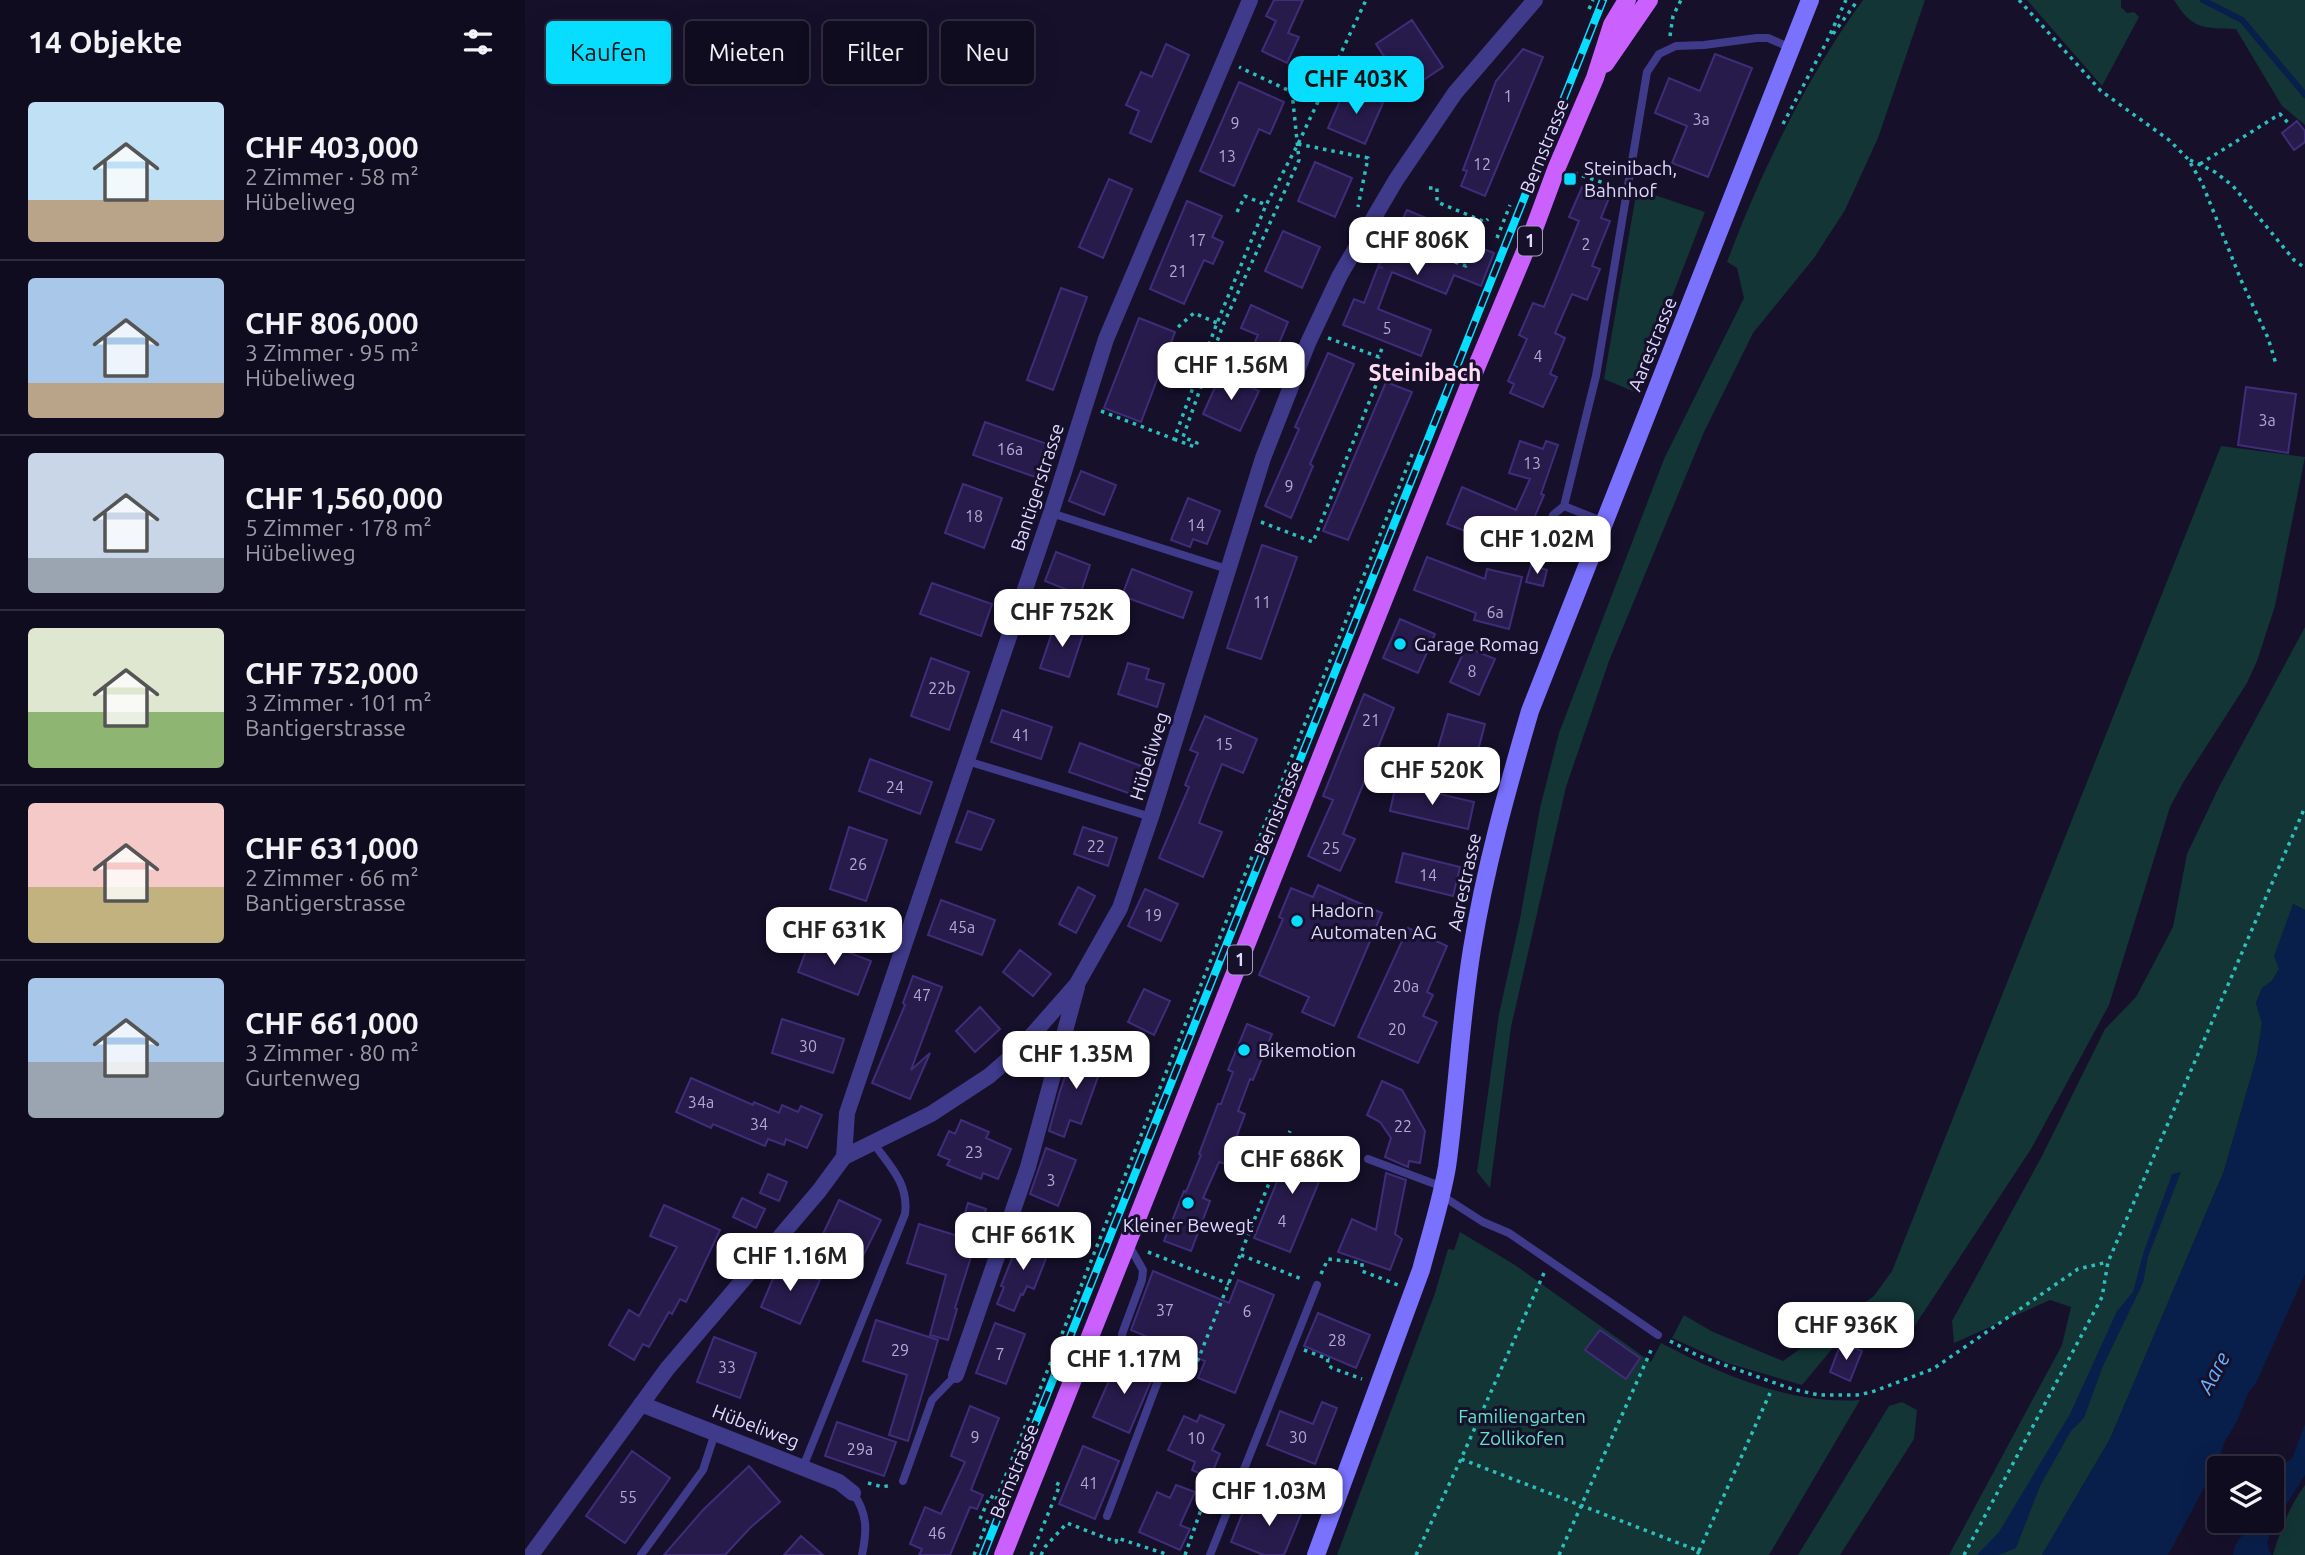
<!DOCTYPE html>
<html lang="de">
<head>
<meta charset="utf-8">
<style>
  body { margin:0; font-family:Ubuntu,sans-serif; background:#191529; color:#f1f3f6; height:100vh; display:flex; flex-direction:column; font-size:26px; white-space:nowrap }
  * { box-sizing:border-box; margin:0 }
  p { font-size:23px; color:#9c9ba5 }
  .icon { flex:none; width:38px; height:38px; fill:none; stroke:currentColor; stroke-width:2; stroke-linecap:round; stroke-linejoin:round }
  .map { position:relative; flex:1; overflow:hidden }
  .panel { display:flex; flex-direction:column; background:#100c20; width:525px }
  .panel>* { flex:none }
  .hud { position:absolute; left:21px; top:21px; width:665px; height:63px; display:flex; gap:14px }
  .fabs { position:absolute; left:1682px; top:1456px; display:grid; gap:14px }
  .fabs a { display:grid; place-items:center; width:77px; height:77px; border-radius:7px; background:#100c20; box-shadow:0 7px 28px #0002,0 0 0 2px #302c3e; font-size:35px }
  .price { position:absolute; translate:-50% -60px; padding:0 16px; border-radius:14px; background:#fff; color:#222; font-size:23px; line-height:46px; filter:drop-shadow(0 2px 4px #0008) }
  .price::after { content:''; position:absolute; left:50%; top:42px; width:21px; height:16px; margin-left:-10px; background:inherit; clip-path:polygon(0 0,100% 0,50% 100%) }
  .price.current { background:#06ddff; color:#111 }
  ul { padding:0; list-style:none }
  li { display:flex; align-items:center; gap:21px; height:175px; padding:0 28px }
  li+li { border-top:2px solid #302c3e }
  li span { display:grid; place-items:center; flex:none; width:196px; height:140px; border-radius:7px; color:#555 }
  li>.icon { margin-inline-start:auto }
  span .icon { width:84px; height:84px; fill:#fffc; stroke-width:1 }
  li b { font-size:30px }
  h2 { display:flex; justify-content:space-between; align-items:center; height:84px; padding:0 28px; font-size:30px }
  .pill { padding:0 24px; border-radius:7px; background:#100c20; box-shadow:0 7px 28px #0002,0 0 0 2px #302c3e; font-size:24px; line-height:63px }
  .pill.current { background:#06ddff; color:#111 }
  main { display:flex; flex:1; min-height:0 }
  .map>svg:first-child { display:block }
</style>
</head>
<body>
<main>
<section class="panel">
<h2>14 Objekte<svg class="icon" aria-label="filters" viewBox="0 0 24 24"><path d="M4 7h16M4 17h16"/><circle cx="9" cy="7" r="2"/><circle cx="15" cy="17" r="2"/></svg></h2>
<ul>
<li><span style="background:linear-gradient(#bfe0f5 70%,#b9a48a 0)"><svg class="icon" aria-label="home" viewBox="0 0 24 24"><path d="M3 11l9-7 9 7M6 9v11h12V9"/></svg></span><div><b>CHF 403,000</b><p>2 Zimmer · 58 m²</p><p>Hübeliweg</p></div></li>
<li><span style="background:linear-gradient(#a9c7e8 75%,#b9a48a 0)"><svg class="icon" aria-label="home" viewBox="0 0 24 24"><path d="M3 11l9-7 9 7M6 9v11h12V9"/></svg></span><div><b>CHF 806,000</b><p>3 Zimmer · 95 m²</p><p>Hübeliweg</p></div></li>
<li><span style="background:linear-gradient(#c9d6e8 75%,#9aa5b1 0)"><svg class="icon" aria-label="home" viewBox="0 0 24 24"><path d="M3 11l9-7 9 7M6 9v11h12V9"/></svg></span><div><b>CHF 1,560,000</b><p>5 Zimmer · 178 m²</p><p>Hübeliweg</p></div></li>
<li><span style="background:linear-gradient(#dfe7d0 60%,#8fb573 0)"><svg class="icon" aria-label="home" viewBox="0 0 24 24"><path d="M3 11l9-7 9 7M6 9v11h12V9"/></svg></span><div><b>CHF 752,000</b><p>3 Zimmer · 101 m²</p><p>Bantigerstrasse</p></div></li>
<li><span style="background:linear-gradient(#f6c9c9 60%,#c2b280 0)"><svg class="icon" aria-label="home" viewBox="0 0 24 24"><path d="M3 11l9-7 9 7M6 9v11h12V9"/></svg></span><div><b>CHF 631,000</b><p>2 Zimmer · 66 m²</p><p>Bantigerstrasse</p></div></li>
<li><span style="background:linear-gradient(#a9c7e8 60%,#9aa5b1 0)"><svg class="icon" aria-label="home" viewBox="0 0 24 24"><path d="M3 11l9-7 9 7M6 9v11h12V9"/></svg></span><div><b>CHF 661,000</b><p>3 Zimmer · 80 m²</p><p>Gurtenweg</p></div></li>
</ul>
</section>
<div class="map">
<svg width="1780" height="1555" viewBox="0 0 1780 1555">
  <rect width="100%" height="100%" fill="#16102b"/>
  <path fill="#133535" d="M1338,0H1400L1353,138L1320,210L1289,258L1228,333L1179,432L1084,661L1041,787L986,1027L965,1188L952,1172L974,1014L995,919L1015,808L1034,733L1139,459L1219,298L1212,268L1202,262C1235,174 1282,76 1338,0Z
    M1502,0H1596V7L1602,13L1609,12L1614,17L1577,86Z
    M1649,0H1780V125L1757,106L1711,29C1679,28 1667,30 1649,0Z
    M1112,189L1180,212L1110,392L1079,379Z
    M1696,446L1780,457L1750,606L1732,661L1722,683L1659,781L1645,807L1584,1005L1506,1149L1383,1336L1352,1322L1338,1347L1317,1337L1277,1385L1202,1363L1147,1338L1159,1315L1186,1331L1258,1361L1349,1296L1367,1271Z
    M1780,627V910L1768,904L1760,929L1754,969L1747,981L1737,988L1731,1003L1737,1023L1732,1056L1699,1171L1585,1439L1517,1555H1424L1537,1345L1546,1307L1525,1300L1429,1343L1427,1321L1517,1156L1580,1029L1611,997L1648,927L1662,854L1694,787Z
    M935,1232L990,1265L1126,1362L1136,1343C1195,1374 1266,1405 1335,1400L1244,1555H812L910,1293L923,1249L929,1250Z
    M1377,1402L1392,1410L1389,1439L1315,1555H1273L1364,1406Z
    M1780,1485V1555H1748C1755,1531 1765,1505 1780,1485Z"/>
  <path fill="#091f4b" d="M1768,904L1780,910V1274L1731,1383L1723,1393L1712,1421L1700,1441L1692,1464L1643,1555H1517L1585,1439L1699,1171L1732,1056L1737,1023L1731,1003L1737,988L1747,981L1754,969L1749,956Z
    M1656,1172L1623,1257L1618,1283L1578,1366L1559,1418L1546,1431L1515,1486L1491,1548L1474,1555H1452L1474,1532L1525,1447L1545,1414L1592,1311L1608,1292L1619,1251L1647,1174Z
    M1780,1424V1475L1747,1527L1742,1543L1746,1555H1708L1710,1545L1727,1521H1746C1746,1502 1746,1466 1767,1459Z"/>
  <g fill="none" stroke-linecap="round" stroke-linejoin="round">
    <path stroke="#091f4b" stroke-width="6" d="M1678,0L1717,20L1780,95"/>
  </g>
  <path fill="#271b4c" stroke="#3f2d79" stroke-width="2" d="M749,0H778L763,33L774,37L762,63L737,51L751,21L741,16Z
    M887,20L918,67L882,91L851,44Z
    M641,44L664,55L626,142L605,133L614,111L601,105L616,72L627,77Z
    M998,49L1018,57L960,196L936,186L942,171L938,170L971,81Z
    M1190,54L1227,68L1183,177L1147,163L1162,126L1130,113L1144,78L1175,91Z
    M714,82L759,102L745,134L734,129L709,186L675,171Z
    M821,87L858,103L840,144L803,128Z
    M1772,121L1780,131V142L1769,150L1757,133Z
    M790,162L827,178L810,217L773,201Z
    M584,179L607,189L578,258L554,247Z
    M1057,187L1084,198L1076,218L1085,221L1067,266L1075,269L1062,300L1047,294L1030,333L1040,338L1025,374L1032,377L1018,407L985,393L989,384L983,381L1002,339L994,335L1008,303L1019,307L1054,221L1044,217Z
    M662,201L697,216L687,237L698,242L688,264L679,260L659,304L625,289Z
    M882,210L939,234L936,240L969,253L956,286L929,275L921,294L867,272L853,309L906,330L896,356L818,325L829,299L839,303L853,267L858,268L853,267L864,242L866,243Z
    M758,231L795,247L777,288L740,271Z
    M536,288L562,297L528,390L502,380Z
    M726,305L763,322L747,360L726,351L733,335L716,328Z
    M614,318L650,332L616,422L579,408Z
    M803,353L829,364L785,464L788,466L766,518L740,506L774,429L770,427Z
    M696,374L734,391L715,431L678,414Z
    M861,382L887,392L823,540L798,531Z
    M1721,387L1771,394L1763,453L1713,445Z
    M460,422L522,444L510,477L448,455Z
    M995,441L1018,449L1021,441L1033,445L1016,494L1019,495L998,544L946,530L945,533L922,524L937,487L991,510L1005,479L984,473Z
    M556,471L591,485L579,515L544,501Z
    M438,484L477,498L459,548L420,533Z
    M663,498L695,511L682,544L668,539L665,547L646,540Z
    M737,545L772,557L736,659L702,648Z
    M531,552L565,565L555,595L520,581Z
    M902,557L960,579L962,569L997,577L984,629L949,620L951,613L889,590Z
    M1006,565L1022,570L1018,586L1001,582Z
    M607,569L667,592L658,618L597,596Z
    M407,583L467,604L456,636L395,614Z
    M875,619L910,634L893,673L858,658Z
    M531,621L559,631L544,677L515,668Z
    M941,647L970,659L954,695L925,682Z
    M406,658L444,672L424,730L386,716Z
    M603,663L624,669L621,679L639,684L632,707L593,694Z
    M839,694L869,708L818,834L830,839L815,871L783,856L808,800L798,796Z
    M477,710L527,727L516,759L466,742Z
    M923,714L960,724L951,758L913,748Z
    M680,716L732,739L718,773L697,764L681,804L674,823L697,832L678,877L634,858L664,787L660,785L673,753L665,750Z
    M555,743L616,766L606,794L544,772Z
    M345,759L407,782L395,814L334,791Z
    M871,784L949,802L943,829L865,811Z
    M443,811L469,820L456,850L431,842Z
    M324,827L362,840L341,901L305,889Z
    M558,827L592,838L583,866L549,854Z
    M878,853L935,867L928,896L871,882Z
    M793,885L857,913L809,1026L777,1012L784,997L734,975L758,919L754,917L766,888L788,897Z
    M553,887L570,896L551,933L534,924Z
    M620,889L653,904L636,941L603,926Z
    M416,900L470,920L457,955L403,935Z
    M883,928L922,946L902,992L908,995L898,1016L912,1022L893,1063L833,1037Z
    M286,938L346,961L333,995L273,972Z
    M495,950L526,974L508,996L478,972Z
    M388,976L417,987L386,1070L405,1053L385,1099L347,1083L380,1005L378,1003Z
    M619,989L645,1001L629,1035L603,1022Z
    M455,1007L475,1029L450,1052L431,1031Z
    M257,1019L319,1039L308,1073L247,1053Z
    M722,1024L747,1034L728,1080L725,1079L713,1111L720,1114L701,1164L694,1162L678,1198L685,1201L666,1251L639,1241L659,1191L661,1192L676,1155L674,1154L693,1104H696L708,1072L703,1070Z
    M550,1049L579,1060L556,1124L545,1120L539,1137L524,1131L535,1091Z
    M166,1078L228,1105L229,1102L254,1113L257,1105L273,1112L276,1106L297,1115L282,1148L261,1139L259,1145L243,1139L240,1146L188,1124L186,1128L151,1112Z
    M857,1081L877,1090L900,1131L895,1163L884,1161L883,1167L860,1157L866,1138L855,1122L842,1115Z
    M436,1120L464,1132L461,1138L486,1149L473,1179L458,1173L456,1179L422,1165L425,1160L413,1155L424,1131L430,1134Z
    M769,1140L805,1155L765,1252L729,1238Z
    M521,1148L551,1160L533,1206L505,1194Z
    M861,1173L881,1180L870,1234L877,1239L865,1270L813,1252L827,1219L851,1230Z
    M243,1174L262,1182L254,1201L235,1193Z
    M217,1198L240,1209L231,1228L208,1217Z
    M314,1200L356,1220L337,1258L296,1238Z
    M443,1203L461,1209L430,1308L432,1309L423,1340L405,1335L421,1275L382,1263L394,1224L433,1236Z
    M139,1205L195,1230L161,1302L155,1299L147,1314L144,1312L124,1347L118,1344L109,1360L84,1345L104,1310L114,1316L152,1247L125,1236Z
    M496,1236L525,1248L509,1289L502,1286L498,1295L496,1294L489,1311L472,1304L479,1287L476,1286Z
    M255,1262L295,1280L275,1324L236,1307Z
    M628,1271L704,1303L713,1280L749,1295L710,1393L673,1378L680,1361L606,1330Z
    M793,1313L845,1335L831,1368L779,1346Z
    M351,1320L413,1340L383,1441L364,1435L382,1375L338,1361Z
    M470,1323L500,1334L481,1384L451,1373Z
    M1075,1330L1115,1358L1101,1379L1060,1350Z
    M189,1337L231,1353L215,1398L172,1382Z
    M1316,1343L1337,1351L1325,1381L1305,1372Z
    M594,1358L629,1374L604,1433L568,1417Z
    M797,1402L812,1408L790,1464L742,1445L755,1411L788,1424Z
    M445,1406L474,1418L446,1490L458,1495L452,1509L445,1507L425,1555H394L397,1549L385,1544L400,1507L416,1514L440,1462L426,1456Z
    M675,1415L699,1425L687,1450L695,1454L685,1478L667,1470L670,1462L643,1450L659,1416L672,1422Z
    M312,1422L371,1442L359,1476L300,1456Z
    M558,1446L594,1461L570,1519L534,1504Z
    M107,1451L145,1478L100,1543L61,1516Z
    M224,1466L255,1502L225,1528L200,1555H139L178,1510Z
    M651,1485L670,1492L655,1525L665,1529L655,1550L614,1532L632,1492L645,1498Z
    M759,1493L781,1502L759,1555H739L706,1542L720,1507L748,1518Z
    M276,1536L298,1555H259Z"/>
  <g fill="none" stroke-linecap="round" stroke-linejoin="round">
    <path stroke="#2cc0bd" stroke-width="3.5" stroke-dasharray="3.5 5" stroke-linecap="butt" d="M1494,0L1576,91L1644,140L1663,159L1677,183L1716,280L1743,338L1751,364
      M1064,9L1068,0
      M1308,34L1333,0
      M1145,36L1148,16L1156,0
      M1258,124L1302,41L1321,0
      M773,144L843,158L833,207
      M1665,160L1690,172L1708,186L1769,260L1780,268
      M1675,164L1755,114L1765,125
      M1049,173L1088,186
      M904,188H912V202L960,222L963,219
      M712,212L720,196L741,205
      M972,238L985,205
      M930,262L941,266L960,222
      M653,327L669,313L692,323
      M803,338L854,357L857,348
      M576,411L649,439L692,323L741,205L773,144L841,0
      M649,439L670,447L672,443L658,437L698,325L774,160L767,92L714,67
      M736,522L788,542L857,370
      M623,1252L704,1284
      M716,1255L779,1280
      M1019,1273L936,1459L1174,1551L1172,1555
      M796,1274L803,1259L837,1263V1271L873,1285
      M1145,1341L1174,1356L1267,1389L1294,1395H1332L1347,1392L1408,1369L1553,1269L1583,1262
      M779,1350L803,1359L802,1364L807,1368L837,1379
      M666,1377L765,1131
      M343,1483L358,1487L366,1485
      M455,1519L465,1496L471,1499
      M1174,1551L1245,1393
      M449,1555L888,452
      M506,1555L535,1485L527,1481
      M516,1555L520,1547L542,1523L591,1542L592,1538L644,1555
      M660,1555L690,1470L689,1468
      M891,1555L936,1459
      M1034,1555L1128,1346
      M1439,1555L1577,1297L1583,1262L1780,807"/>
    <path stroke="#403a8b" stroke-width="8" d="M526,513L702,569
      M1079,522L1039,506L1071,376L1122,72L1134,54L1151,46L1179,45L1232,38H1243L1266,48
      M1017,560L1028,515L1039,506
      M442,761L626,817
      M843,1159L918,1187
      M916,1195L958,1222L984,1233L1133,1335
      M278,1467L380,1214C384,1184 365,1166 349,1144
      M378,1481L407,1400L431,1375
      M328,1493C343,1514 342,1531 337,1555
      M582,1516L639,1365C631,1349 611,1349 598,1339L597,1334L617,1280L618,1270L603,1244
      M116,1555L178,1470L190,1433
      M685,1555L792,1285"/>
    <path stroke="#403a8b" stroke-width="16" d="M319,1157L322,1113L526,513L581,339L725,0
      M431,1375L503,1167L552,987
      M116,1404L314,1482L328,1493
      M6,1555L142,1369L294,1191L319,1157L406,1114L464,1076L494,1050L552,984L595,908L626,817L738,458L783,343L815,275L871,180L930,93L1010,0"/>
    <path stroke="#7a71ff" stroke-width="18" d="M791,1555L896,1270C905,1236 916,1202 922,1167C932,1095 935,1022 947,949C960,868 982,790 1005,711L1285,0"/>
    <path stroke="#ca61ff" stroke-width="18" d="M1080,64L1124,0
      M478,1555L951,368L1006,237L1032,167L1070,78L1087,25L1102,0"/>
    <g stroke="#06ddff" stroke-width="8">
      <path id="rail" d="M458,1555L1078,0"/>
    </g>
    <use href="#rail" stroke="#16102b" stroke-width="5" stroke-dasharray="16" stroke-linecap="butt"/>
  </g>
  <g fill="#06ddff" stroke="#16102b" stroke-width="2.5">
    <rect x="1038" y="172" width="14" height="14" rx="3.5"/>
    <circle cx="875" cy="644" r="7"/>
    <circle cx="772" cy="921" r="7"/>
    <circle cx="719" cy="1050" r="7"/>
    <circle cx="663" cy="1203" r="7"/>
  </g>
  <g text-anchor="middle" stroke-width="6" stroke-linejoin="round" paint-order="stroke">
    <g font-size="16" fill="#b1aad2">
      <text x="983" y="102">1</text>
      <text x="1176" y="125">3a</text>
      <text x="710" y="129">9</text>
      <text x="702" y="162">13</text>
      <text x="957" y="170">12</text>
      <text x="672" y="246">17</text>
      <text x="1061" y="250">2</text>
      <text x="653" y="277">21</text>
      <text x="862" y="334">5</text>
      <text x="1013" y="362">4</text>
      <text x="1742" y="426">3a</text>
      <text x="485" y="455">16a</text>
      <text x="1007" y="469">13</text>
      <text x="764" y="492">9</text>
      <text x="449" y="522">18</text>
      <text x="671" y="531">14</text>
      <text x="737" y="608">11</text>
      <text x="970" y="618">6a</text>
      <text x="947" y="677">8</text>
      <text x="417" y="694">22b</text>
      <text x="846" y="726">21</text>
      <text x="496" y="741">41</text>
      <text x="699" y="750">15</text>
      <text x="370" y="793">24</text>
      <text x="571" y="852">22</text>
      <text x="806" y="854">25</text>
      <text x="333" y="870">26</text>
      <text x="903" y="881">14</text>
      <text x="628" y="921">19</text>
      <text x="437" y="933">45a</text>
      <text x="881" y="992">20a</text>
      <text x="397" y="1001">47</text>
      <text x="872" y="1035">20</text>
      <text x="283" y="1052">30</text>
      <text x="176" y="1108">34a</text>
      <text x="234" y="1130">34</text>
      <text x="878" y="1132">22</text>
      <text x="449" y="1158">23</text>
      <text x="526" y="1186">3</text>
      <text x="757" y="1227">4</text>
      <text x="640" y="1316">37</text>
      <text x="722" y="1317">6</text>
      <text x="812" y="1346">28</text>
      <text x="375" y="1356">29</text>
      <text x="475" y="1360">7</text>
      <text x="202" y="1373">33</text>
      <text x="450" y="1443">9</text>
      <text x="773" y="1443">30</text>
      <text x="671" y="1444">10</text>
      <text x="335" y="1455">29a</text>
      <text x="564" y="1489">41</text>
      <text x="103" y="1503">55</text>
      <text x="412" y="1539">46</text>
    </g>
    <g fill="#16102b" stroke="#a39dbf" stroke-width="2">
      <rect x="993" y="226.5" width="24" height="29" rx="5"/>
      <rect x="703" y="945.5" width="24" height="29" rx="5"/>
    </g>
    <g font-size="18" font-weight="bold" fill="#dfdaff">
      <text x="1005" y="247">1</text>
      <text x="715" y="966">1</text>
    </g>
    <g font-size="19" fill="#dfdaff" stroke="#16102b">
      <text transform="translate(1019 146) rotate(-68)" y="7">Bernstrasse</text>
      <text transform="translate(1127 344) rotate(-68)" y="7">Aarestrasse</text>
      <text transform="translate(512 487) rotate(-72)" y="7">Bantigerstrasse</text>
      <text transform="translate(624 756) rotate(-73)" y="7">Hübeliweg</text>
      <text transform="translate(753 808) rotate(-68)" y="7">Bernstrasse</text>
      <text transform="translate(939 882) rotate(-78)" y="7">Aarestrasse</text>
      <text transform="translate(231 1426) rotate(21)" y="7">Hübeliweg</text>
      <text transform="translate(489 1471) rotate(-68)" y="7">Bernstrasse</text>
    </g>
    <g font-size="19" fill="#dfdaff" stroke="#16102b" text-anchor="start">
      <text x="1059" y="175">Steinibach,<tspan x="1059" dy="22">Bahnhof</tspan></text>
      <text x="889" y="651">Garage Romag</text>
      <text x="786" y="917">Hadorn<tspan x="786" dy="22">Automaten AG</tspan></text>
      <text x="733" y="1057">Bikemotion</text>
      <text x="663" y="1232" text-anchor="middle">Kleiner Bewegt</text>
    </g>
    <g font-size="19" fill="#60e4c8" stroke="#16102b">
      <text x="997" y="1423">Familiengarten<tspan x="997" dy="22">Zollikofen</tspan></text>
    </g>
    <g font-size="21" font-style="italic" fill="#68b3ff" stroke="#16102b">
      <text transform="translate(1689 1373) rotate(-62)" y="7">Aare</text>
    </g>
    <g font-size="23" font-weight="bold" fill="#ffdcf1" stroke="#16102b">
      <text x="900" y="381">Steinibach</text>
    </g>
  </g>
</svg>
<div class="fabs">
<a><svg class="icon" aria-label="layers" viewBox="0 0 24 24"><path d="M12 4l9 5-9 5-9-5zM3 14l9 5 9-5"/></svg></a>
</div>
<b class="price current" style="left:831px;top:116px">CHF 403K</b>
<b class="price" style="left:892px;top:277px">CHF 806K</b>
<b class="price" style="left:706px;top:402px">CHF 1.56M</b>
<b class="price" style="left:1012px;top:576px">CHF 1.02M</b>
<b class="price" style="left:537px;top:649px">CHF 752K</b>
<b class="price" style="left:907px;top:807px">CHF 520K</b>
<b class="price" style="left:309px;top:967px">CHF 631K</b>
<b class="price" style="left:551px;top:1091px">CHF 1.35M</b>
<b class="price" style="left:767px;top:1196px">CHF 686K</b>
<b class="price" style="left:498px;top:1272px">CHF 661K</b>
<b class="price" style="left:265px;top:1293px">CHF 1.16M</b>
<b class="price" style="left:1321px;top:1362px">CHF 936K</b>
<b class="price" style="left:599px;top:1396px">CHF 1.17M</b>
<b class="price" style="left:744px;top:1528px">CHF 1.03M</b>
<div class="hud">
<a class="pill current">Kaufen</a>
<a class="pill">Mieten</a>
<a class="pill">Filter</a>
<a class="pill">Neu</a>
</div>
</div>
</main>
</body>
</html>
